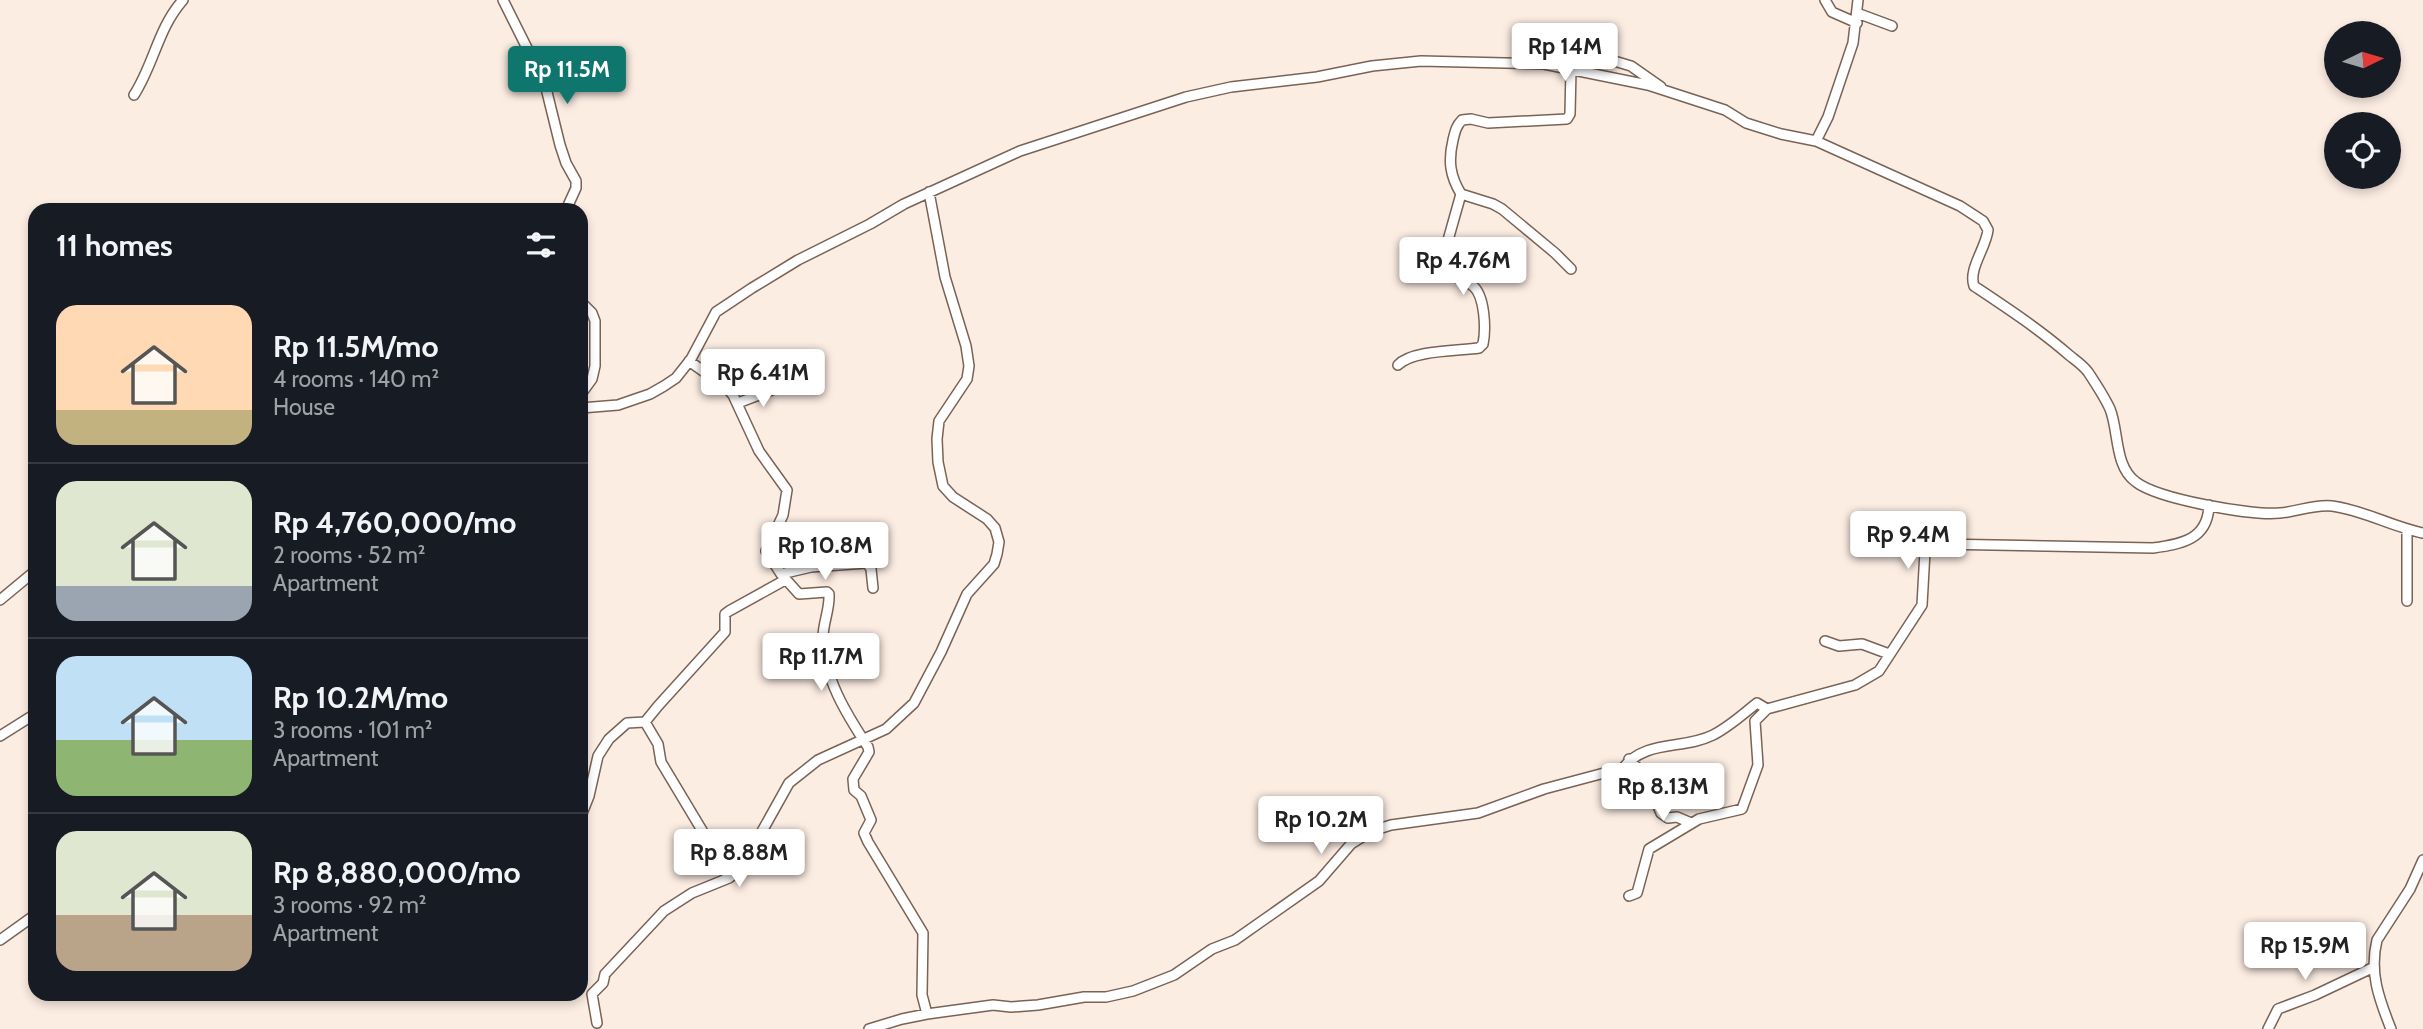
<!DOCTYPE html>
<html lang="en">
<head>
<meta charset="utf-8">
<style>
  body { margin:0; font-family:Cabin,sans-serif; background:#242831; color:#f1f3f6; height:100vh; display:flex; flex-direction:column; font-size:26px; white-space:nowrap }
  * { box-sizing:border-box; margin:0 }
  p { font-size:23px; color:#9ea1a6 }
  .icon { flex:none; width:38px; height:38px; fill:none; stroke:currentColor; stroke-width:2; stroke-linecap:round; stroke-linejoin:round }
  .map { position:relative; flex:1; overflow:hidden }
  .side { position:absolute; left:28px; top:203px; width:560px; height:798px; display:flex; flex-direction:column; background:#171b24; border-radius:21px; box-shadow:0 4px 10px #0003 }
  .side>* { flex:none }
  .needle { width:46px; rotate:85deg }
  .controls { position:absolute; left:2324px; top:21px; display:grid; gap:14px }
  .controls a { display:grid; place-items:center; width:77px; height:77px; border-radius:50%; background:#171b24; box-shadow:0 4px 10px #0003; font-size:35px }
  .price { position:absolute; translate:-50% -60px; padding:0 16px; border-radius:7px; background:#fff; color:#222; font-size:23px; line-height:46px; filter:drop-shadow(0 2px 4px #0008) }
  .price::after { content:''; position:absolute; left:50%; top:42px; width:21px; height:16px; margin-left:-10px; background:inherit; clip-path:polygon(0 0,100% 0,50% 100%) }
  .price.current { background:#0f766e; color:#fff }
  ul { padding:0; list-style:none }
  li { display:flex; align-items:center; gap:21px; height:175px; padding:0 28px }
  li+li { border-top:2px solid #363941 }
  li span { display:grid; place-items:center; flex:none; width:196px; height:140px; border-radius:21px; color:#555 }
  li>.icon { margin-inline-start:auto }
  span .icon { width:84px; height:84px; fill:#fffc; stroke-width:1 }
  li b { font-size:30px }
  h2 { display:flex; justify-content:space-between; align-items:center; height:84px; padding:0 28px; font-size:30px }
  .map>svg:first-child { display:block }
</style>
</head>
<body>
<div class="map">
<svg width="2423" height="1029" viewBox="0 0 2423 1029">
  <rect width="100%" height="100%" fill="#fcede3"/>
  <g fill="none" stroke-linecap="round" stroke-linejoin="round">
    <g stroke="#796355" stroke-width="12">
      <path id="street" d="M503,0L545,84L560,145L566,163L576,181V188L566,210
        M1825,0L1832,12L1857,23
        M1857,13L1892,26
        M1581,33L1584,52L1631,66L1661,87
        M1571,69L1570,114L1567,119L1488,123L1471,119L1462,120C1456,126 1455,132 1453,140C1448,161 1450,176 1461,194L1493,204L1502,209L1555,253L1571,269
        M134,95C154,64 158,28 183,0
        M1816,141L1828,117L1853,43L1858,0
        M581,302L592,313L595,321V366L592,379L581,394
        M689,361L727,388L733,395L759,451L787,490L783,515L766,551L781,574L799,594L827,592L829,594C830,609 823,623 823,637C823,677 847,715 868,747L869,752L853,779L854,790L861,796L871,820L864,833L868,842L923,933L922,995L927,1014
        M1398,365C1412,350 1458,351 1479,348L1483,344C1486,329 1485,296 1473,286C1463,278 1447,277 1441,265L1461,194
        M738,403L777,388
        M581,408L618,405L650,394L664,386L676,378L691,359L716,312L752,288L798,260L870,224L904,204L1020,151L1186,97L1231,87L1317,77L1372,66L1421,61L1544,64L1648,85L1725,110L1746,123L1781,134L1816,141L1960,206L1983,221L1988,230C1986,248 1968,269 1974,286C2007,308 2039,329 2069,355C2075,360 2083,365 2088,372C2096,384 2104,396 2110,409C2119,431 2114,466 2136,482C2158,499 2252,516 2280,513C2297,512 2313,504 2332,506C2364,510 2392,527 2423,533
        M781,574L811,567L867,563L871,569L873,588
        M0,600L35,571
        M2407,601V530
        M1825,641L1839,646L1862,644L1889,654
        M0,736L35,714
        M1629,759L1645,776L1661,813L1668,818L1677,817L1691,823
        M581,816L589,796L598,756L609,739L627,723L645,722L658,706L725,632V614L729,611L785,580
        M729,878L741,869L789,783L818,760L886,729L914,703L941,652L967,594L994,564L997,554L999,542L995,528L987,519L953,497L943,486L938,462L937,439L939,421L967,379L969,366L966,346L945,277L929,192
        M1629,896L1637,893L1649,849L1699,819L1742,809L1758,765L1755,721L1767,709L1855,685L1879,671L1922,605L1925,551L1939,544L2153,548C2181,544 2208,540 2209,505
        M0,940L35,915
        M597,1023L592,994L603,983L605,974L664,911L692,893L729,878L712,847L661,762L658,744L645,722
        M869,1029L902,1019L927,1014L993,1005L1011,1007L1038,1005L1084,997H1106L1133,991L1174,975L1212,949L1235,940L1319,881L1351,844L1372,831L1391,825L1478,813L1544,789L1623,768C1646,739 1683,750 1713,735C1729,727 1743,714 1757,703L1767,709
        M2268,1029L2278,1009L2315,995L2372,968
        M2391,1029C2379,999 2369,972 2377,940L2410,889L2423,860"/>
    </g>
    <use href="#street" stroke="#fff" stroke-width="9"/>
  </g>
</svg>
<div class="controls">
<a><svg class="needle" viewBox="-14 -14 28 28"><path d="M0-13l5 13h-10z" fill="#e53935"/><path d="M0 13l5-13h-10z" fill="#9ea1a6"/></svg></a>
<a><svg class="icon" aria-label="locate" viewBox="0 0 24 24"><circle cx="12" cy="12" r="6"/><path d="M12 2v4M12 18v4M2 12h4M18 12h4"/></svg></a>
</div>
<b class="price" style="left:1565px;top:83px">Rp 14M</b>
<b class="price current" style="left:567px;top:106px">Rp 11.5M</b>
<b class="price" style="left:1463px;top:297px">Rp 4.76M</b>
<b class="price" style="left:763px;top:409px">Rp 6.41M</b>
<b class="price" style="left:1908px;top:571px">Rp 9.4M</b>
<b class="price" style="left:825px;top:582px">Rp 10.8M</b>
<b class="price" style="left:821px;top:693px">Rp 11.7M</b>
<b class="price" style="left:1663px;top:823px">Rp 8.13M</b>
<b class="price" style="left:1321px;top:856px">Rp 10.2M</b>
<b class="price" style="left:739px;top:889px">Rp 8.88M</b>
<b class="price" style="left:2305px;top:982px">Rp 15.9M</b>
<section class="side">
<h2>11 homes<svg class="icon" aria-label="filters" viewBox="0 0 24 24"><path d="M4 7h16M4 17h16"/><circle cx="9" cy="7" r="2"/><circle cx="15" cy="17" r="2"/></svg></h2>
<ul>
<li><span style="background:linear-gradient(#ffd9b3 75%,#c2b280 0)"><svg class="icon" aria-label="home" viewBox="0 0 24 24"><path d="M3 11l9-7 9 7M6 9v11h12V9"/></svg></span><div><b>Rp 11.5M/mo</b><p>4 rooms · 140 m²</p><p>House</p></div></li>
<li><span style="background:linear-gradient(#dfe7d0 75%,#9aa5b1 0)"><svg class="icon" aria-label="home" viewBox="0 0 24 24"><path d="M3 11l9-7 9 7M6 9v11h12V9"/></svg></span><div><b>Rp 4,760,000/mo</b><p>2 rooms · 52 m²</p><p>Apartment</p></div></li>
<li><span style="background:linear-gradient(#bfe0f5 60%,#8fb573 0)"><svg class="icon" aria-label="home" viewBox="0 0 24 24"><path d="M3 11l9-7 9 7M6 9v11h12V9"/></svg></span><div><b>Rp 10.2M/mo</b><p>3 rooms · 101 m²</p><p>Apartment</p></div></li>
<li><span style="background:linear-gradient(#dfe7d0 60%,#b9a48a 0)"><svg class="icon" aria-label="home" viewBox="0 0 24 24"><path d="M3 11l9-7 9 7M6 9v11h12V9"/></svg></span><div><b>Rp 8,880,000/mo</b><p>3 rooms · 92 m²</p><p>Apartment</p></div></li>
</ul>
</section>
</div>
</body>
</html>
